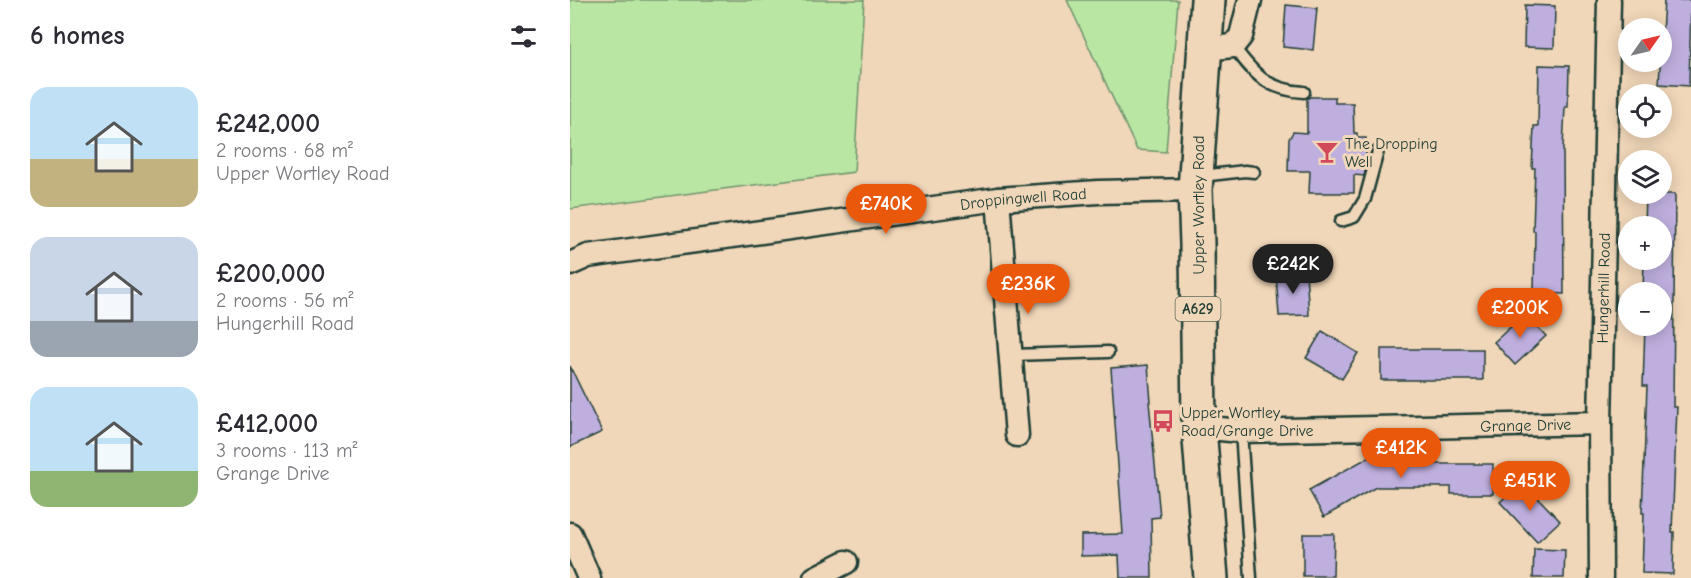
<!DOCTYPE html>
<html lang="en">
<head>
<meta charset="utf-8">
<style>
  body { margin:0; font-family:"Comic Neue",sans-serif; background:#f2f2f3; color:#2b2b33; height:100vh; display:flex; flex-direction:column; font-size:22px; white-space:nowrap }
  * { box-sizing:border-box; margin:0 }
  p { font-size:20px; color:#7c7c81 }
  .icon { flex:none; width:33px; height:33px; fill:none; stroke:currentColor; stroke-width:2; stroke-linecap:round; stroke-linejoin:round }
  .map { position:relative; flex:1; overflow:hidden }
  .details { display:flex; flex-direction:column; background:#fff; width:570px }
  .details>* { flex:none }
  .needle { width:39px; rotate:56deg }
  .fabs { position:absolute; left:1048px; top:18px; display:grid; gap:12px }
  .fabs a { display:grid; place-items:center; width:54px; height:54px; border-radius:50%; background:#fff; box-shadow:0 3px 15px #0003; font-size:30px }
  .price { position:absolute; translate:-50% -51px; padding:0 14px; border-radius:21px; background:#ea580c; color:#fff; font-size:20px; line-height:39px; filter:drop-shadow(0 2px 3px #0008) }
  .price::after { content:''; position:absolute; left:50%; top:36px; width:18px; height:14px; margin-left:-9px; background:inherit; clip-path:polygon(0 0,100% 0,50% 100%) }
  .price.on { background:#222; color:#fff }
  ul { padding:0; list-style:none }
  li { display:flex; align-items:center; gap:18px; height:150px; padding:0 30px }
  li span { display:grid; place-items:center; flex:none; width:168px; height:120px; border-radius:18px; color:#555 }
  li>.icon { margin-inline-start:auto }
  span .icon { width:72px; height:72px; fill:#fffc; stroke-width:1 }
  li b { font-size:26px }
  h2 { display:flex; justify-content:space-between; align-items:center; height:72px; padding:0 30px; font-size:26px }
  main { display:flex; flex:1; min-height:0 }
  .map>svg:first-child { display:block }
</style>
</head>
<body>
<main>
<section class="details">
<h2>6 homes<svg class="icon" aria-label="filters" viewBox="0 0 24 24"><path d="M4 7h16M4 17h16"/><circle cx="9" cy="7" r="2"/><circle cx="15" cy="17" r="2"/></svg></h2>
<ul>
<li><span style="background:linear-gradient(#bfe0f5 60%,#c2b280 0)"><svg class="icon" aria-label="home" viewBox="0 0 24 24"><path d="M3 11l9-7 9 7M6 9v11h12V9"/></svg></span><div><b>£242,000</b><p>2 rooms · 68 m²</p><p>Upper Wortley Road</p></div></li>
<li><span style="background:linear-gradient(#c9d6e8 70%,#9aa5b1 0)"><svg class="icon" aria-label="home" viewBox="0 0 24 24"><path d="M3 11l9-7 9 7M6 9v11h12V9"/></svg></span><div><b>£200,000</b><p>2 rooms · 56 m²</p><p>Hungerhill Road</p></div></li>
<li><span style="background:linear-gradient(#bfe0f5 70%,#8fb573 0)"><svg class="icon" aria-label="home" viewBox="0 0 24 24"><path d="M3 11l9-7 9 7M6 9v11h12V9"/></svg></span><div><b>£412,000</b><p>3 rooms · 113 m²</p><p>Grange Drive</p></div></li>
</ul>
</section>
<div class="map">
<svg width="1121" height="578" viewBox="0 0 1121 578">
  <rect width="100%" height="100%" fill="#f1d7b9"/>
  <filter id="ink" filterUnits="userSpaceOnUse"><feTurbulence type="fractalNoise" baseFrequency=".0167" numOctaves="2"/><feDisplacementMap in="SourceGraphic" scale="12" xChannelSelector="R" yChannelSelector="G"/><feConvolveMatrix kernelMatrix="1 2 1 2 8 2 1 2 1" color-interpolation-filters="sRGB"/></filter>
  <g filter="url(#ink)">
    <path fill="#bae6a3" stroke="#6c926c" stroke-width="1.5" d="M0,0H294L284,172L0,209Z
      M497,0H608L596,152L567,150Z"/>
    <path fill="#bfafdf" stroke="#1f3d34" stroke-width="1.5" d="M1094,0H1121L1119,86L1089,84Z
      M716,5L747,8L743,50L713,47Z
      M955,5L985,6L984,48L954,47Z
      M969,65L999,66L998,107H995L993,148L994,294L964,293L965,231H963L965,168H962L964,126H968Z
      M740,97H765V103H783L784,133H787V138H796V168L794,176L784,175V193H739L740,171H718L719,139L723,132L737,133V99Z
      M1076,194H1105L1103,407H1107L1102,532H1104L1103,574L1072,573L1074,513H1072L1077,386H1073L1075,326H1092V292H1073L1074,260H1092V226H1075Z
      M736,273L739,315L709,316L706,275Z
      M955,314L976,336L945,365L924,342Z
      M752,331L788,353L772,379L736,358Z
      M811,349H913V380H811Z
      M578,365L581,402H579L590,517L581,518L582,578H550L549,555L511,556V535L553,534L541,368Z
      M0,366L32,432L0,447Z
      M799,457H860V464H923V494H881V487H806L754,517L739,490Z
      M952,481L990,521L967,542L930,502Z
      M733,534H764L763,576H733Z
      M964,549L995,550L994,578H963Z"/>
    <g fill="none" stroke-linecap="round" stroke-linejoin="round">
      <g stroke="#1f3d34" stroke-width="15">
        <path id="service" d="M663,46C684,74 697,90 734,92
          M631,176L675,171L684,172
          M771,221L784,217L795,199L808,151
          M442,355L538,352
          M671,431L681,578"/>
      </g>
      <g stroke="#1f3d34" stroke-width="27">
        <g id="minor">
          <path d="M634,49L663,46L671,36L680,0"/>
          <path d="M428,199L447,435"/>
          <path id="s1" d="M0,264L18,256L428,199L528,192L625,190"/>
          <path id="s2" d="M629,427L671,431L1030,423"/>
          <path d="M0,534L19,578"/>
          <path d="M245,578L276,562"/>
          <path id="s3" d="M1031,578L1030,423L1039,0"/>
        </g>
      </g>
      <g stroke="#1f3d34" stroke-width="38">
        <path id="primary" d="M638,0L625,190L627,244L629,427L641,578"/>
      </g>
      <use href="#service" stroke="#f1d7b9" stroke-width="10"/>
      <use href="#minor" stroke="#f1d7b9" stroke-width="22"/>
      <use href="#primary" stroke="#f1d7b9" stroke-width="33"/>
    </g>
  </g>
  <defs>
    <g id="bar-bare" transform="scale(1.8)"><path d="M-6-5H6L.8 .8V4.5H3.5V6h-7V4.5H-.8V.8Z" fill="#d1495b" stroke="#f1d7b9" stroke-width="2.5" paint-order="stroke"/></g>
    <g id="bus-bare" transform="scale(1.8)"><path d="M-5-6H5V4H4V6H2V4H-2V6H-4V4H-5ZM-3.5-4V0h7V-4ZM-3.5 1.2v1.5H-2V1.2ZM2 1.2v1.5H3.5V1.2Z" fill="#d1495b" stroke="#f1d7b9" stroke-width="2.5" paint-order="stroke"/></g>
  </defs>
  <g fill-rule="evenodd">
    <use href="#bar-bare" x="757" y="152"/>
    <use href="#bus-bare" x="593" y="421"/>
  </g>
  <g text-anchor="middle" stroke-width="6" stroke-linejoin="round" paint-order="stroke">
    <rect fill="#f1d7b9" stroke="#5e6b5c" stroke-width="1.5" x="605.5" y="297" width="45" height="24" rx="4.5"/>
    <g font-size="15" font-weight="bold" fill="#1f3d34">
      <text x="628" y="314">A629</text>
    </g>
    <g font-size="16" fill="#1f3d34" stroke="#f1d7b9" text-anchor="start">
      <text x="775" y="149">The Dropping<tspan x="775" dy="18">Well</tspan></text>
      <text x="611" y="418">Upper Wortley<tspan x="611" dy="18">Road/Grange Drive</tspan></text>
    </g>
    <g font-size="16" fill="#1f3d34" stroke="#f1d7b9">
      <text dy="6" stroke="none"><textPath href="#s1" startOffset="459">Droppingwell Road</textPath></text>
      <text transform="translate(628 205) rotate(-90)" y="6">Upper Wortley Road</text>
      <text dy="6" stroke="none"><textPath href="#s3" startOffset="290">Hungerhill Road</textPath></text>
      <text dy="6" stroke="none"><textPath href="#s2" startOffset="327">Grange Drive</textPath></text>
    </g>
  </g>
</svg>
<div class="fabs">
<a><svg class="needle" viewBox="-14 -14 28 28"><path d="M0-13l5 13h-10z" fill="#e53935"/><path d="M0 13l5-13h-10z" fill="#7c7c81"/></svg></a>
<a><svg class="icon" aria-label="locate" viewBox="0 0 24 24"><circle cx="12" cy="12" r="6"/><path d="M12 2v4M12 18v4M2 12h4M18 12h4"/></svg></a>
<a><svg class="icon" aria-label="layers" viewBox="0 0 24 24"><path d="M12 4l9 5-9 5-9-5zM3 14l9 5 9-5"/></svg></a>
<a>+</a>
<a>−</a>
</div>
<b class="price" style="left:316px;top:235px">£740K</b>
<b class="price on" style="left:723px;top:295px">£242K</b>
<b class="price" style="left:458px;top:315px">£236K</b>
<b class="price" style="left:950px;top:339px">£200K</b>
<b class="price" style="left:831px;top:479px">£412K</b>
<b class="price" style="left:960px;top:512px">£451K</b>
</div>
</main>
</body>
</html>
